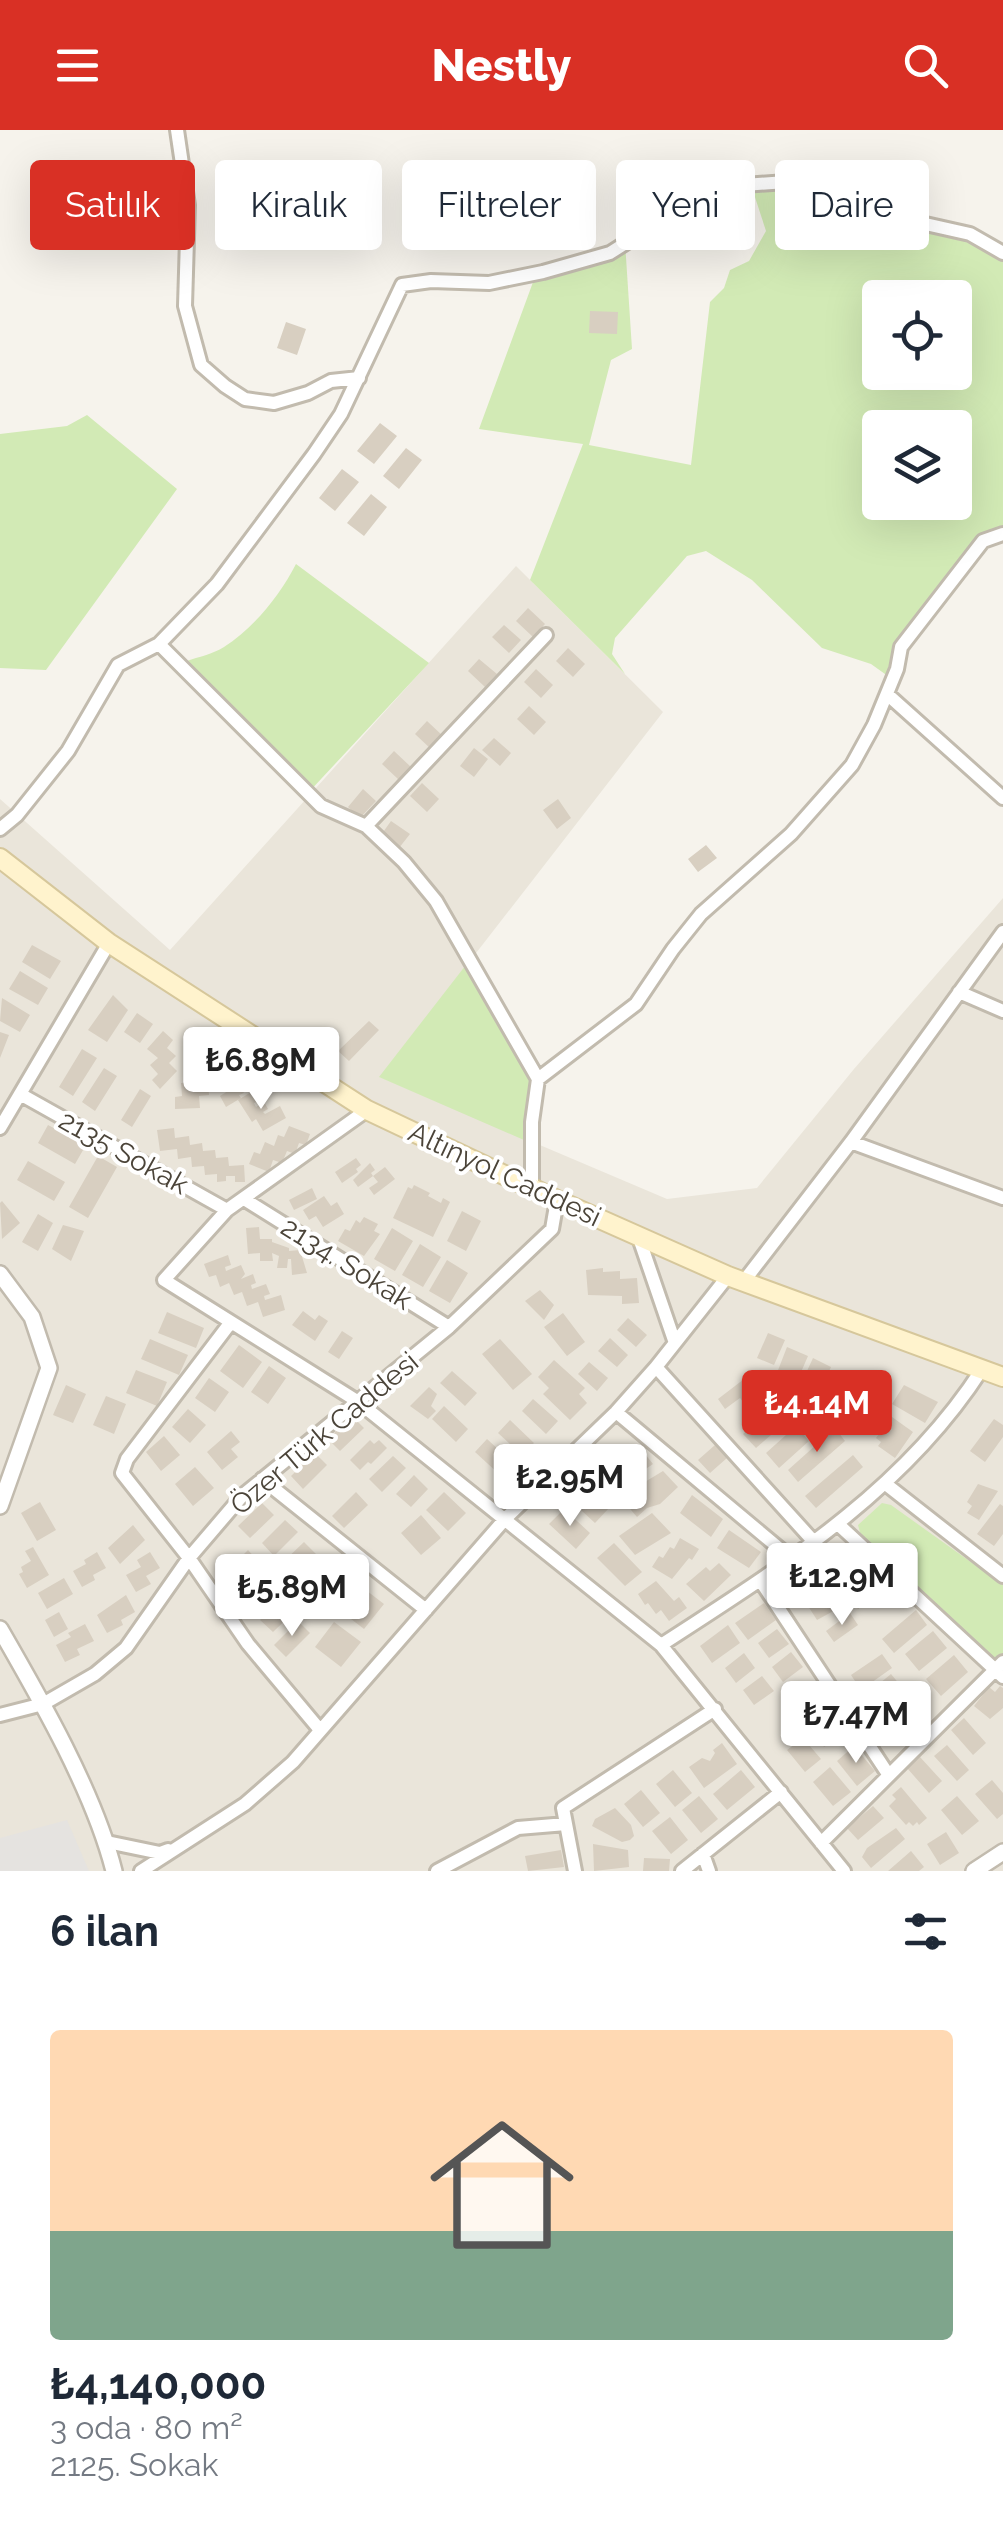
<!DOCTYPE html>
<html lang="tr">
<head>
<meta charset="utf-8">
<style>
  body { margin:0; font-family:Raleway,sans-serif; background:#f6f6f7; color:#1f2937; height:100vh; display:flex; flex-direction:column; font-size:38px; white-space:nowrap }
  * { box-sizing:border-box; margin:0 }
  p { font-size:32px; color:#747a83 }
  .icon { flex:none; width:55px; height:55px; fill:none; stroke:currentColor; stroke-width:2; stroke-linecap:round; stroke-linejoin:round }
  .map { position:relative; height:1741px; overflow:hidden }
  .drawer { display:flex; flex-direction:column; background:#fff; flex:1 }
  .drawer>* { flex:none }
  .guide { position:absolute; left:30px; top:30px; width:945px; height:90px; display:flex; gap:20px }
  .fabs { position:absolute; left:862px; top:150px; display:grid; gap:20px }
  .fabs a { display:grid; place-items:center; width:110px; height:110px; border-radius:10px; background:#fff; box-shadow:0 10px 40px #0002; font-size:50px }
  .price { position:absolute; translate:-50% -85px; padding:0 22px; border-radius:10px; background:#fff; color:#222; font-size:32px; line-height:65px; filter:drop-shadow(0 2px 5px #0008) }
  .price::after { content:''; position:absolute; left:50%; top:60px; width:30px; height:22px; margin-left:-15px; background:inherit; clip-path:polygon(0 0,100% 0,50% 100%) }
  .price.current { background:#d93025; color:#fff }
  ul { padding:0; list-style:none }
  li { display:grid; align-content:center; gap:20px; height:530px; padding:0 50px }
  li span { display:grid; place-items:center; height:310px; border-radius:10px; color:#555 }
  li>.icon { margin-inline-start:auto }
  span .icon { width:180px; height:180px; fill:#fffc; stroke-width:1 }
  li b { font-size:42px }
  h2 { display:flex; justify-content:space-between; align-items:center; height:120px; padding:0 50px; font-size:42px }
  .chip { padding:0 35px; border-radius:10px; background:#fff; box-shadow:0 10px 40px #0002; font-size:35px; line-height:90px }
  .chip.current { background:#d93025; color:#fff }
  header { display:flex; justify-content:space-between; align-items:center; height:130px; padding:0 50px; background:#d93025; color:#fff; font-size:45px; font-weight:800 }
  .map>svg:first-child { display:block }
</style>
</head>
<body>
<header><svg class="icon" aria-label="menu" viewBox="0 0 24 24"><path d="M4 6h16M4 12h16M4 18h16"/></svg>Nestly<svg class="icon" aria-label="search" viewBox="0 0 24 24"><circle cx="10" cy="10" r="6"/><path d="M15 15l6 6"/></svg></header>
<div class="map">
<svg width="1003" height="1741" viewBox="0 0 1003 1741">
  <rect width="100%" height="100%" fill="#f6f3ec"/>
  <path fill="#eae5da" d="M516,436L663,582L380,947L667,1069L757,1058L854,939L1003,768V1741H0V669L170,820Z"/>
  <path fill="#d2eab5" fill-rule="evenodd" d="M786,52L858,88L970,104L1003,123V404L983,411L901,517L892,549L871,534L822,518L752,450L706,421L687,426L615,508L612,524L625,544L530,450L583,314L479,299L536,144L625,112L632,219L611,230L589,315L691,335L710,172L724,158L730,140L749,131L766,101L751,55ZM880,168H955V242H880ZM880,298H955V372H880Z
    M87,285L177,359L46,540L0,538V304L67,296Z
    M296,434L429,533L308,663L187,531C198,527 213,524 224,517C254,498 280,465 296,434Z
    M469,831L538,949L533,1014L379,947Z
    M882,1373L891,1375L1003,1455V1526L998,1530L990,1527L861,1406L858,1395Z"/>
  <path fill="#e5e3e0" d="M67,1690L89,1741H0V1708Z"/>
  <path fill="#d8cfc1" d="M590,181L618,182L617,204L589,203Z
    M286,192L306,199L297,225L277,218Z
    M380,293L397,306L374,334L357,321Z
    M406,318L422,330L399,359L383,346Z
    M342,339L359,352L335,381L319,368Z
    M371,364L387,377L364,406L347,393Z
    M528,478L545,494L533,507L516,491Z
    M504,495L521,510L509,523L492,507Z
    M568,518L585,534L573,547L556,531Z
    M479,529L497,544L485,557L468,541Z
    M536,539L553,555L541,568L524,552Z
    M529,576L546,592L534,605L517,589Z
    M427,591L444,607L432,620L415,604Z
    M494,608L511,623L500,636L482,620Z
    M474,618L488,629L474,647L460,636Z
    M394,621L411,637L399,650L382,634Z
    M422,653L439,669L427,682L410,666Z
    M363,659L376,671L360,688L348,677Z
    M558,669L571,688L557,699L543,680Z
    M391,691L410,704L399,718L381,705Z
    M706,715L717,728L698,742L688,729Z
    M32,815L61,831L50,849L22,832Z
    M20,841L48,858L38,875L9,859Z
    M113,865L128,880L107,912L88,900Z
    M2,868L30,885L20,902L0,891Z
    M137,883L153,894L140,913L124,902Z
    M369,891L379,900L349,931L338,921Z
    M163,901L173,910L167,918L176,926L169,933L177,941L160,959L152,950L158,944L150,935L158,928L147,919Z
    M0,902L9,905L0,928Z
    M82,919L97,928L73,966L59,957Z
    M104,938L117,946L95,981L82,972Z
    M217,938L218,950L208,951L209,965L199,966L200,978L175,979V967L182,966L181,953L190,952V940Z
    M239,954L244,963L239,965L241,968L226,977L220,966Z
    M140,959L151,966L132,997L121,990Z
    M253,961L259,971L254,973L256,977L264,972L268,979L263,982L265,984L280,976L286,988L263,1001L256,989L252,992L238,970Z
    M48,995L86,1015L75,1034L38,1013Z
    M289,996L310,1004L306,1015L299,1013L295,1024L287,1021L282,1033L273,1030L269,1042L249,1034L254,1022L260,1024L265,1012L274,1016L278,1005L284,1007Z
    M174,998L175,1008L189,1006L190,1015L202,1013L203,1021L215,1020L216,1028L228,1027L229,1036L244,1035L245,1052H235V1046H226V1051L217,1052V1044L205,1045L204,1036L192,1037L191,1027L178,1029L177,1019L160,1021L157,1000Z
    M98,1026L117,1037L88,1088L69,1077Z
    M356,1028L361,1035L356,1039L358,1042L342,1053L335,1042Z
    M28,1031L65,1052L54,1071L17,1050Z
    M370,1033L375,1040L371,1043L373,1046L358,1057L353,1050Z
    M385,1037L395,1049L374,1065L369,1058L378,1052L373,1046Z
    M414,1055L430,1063L428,1066L441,1073L443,1068L450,1072L433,1107L393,1088L408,1057L412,1059Z
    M312,1058L317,1069L294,1080L289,1070Z
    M324,1066L331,1076L337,1072L344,1084L323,1097L316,1086L309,1090L303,1080Z
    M2,1071L20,1093L2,1109L0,1073Z
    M462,1081L481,1091L466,1121L447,1111Z
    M38,1084L53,1093L38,1121L22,1112Z
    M364,1087L378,1094L374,1101L380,1104L364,1126L338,1111L345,1099L350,1101L356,1090L360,1093Z
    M63,1095L84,1101L71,1131L52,1119Z
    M259,1097L260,1109H272V1112L289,1118V1121L300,1120L307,1143L292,1145L291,1129H288L287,1138H277L279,1126L272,1123L273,1131H260V1123L248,1124L246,1098Z
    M392,1098L413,1111L395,1141L374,1129Z
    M420,1114L441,1127L423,1157L402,1145Z
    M228,1125L231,1135L225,1137L226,1141L241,1135L245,1144L241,1149L253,1144L256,1153L251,1155L252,1159L266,1154L270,1164L264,1166L265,1170L281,1165L285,1180L263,1187L258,1172L247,1176L242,1162L234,1165L229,1153L220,1157L216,1145L209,1147L204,1134Z
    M447,1130L468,1143L450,1173L429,1161Z
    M603,1138V1142L620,1141V1149L637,1148L639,1173L622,1174V1166L588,1165L586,1140Z
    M540,1160L554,1175L544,1190L525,1171Z
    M303,1181L315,1190L319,1185L328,1191L315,1211L292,1195Z
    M167,1182L204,1198L196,1218L158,1203Z
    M563,1183L585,1212L567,1226L544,1197Z
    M628,1188L647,1205L636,1217L617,1200Z
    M342,1201L353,1208L339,1229L328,1222Z
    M768,1203L785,1210L774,1235L757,1228Z
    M610,1208L628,1225L617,1237L598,1221Z
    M150,1209L188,1225L179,1245L141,1229Z
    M500,1209L532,1244L513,1260L482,1224Z
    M239,1215L262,1232L243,1258L220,1241Z
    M787,1217L808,1226L795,1256L775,1248Z
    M813,1228L831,1237L814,1273L796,1265Z
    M554,1230L585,1258L579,1264L587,1273L570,1290L543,1264L549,1258L538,1247Z
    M589,1232L608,1248L597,1261L578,1244Z
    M269,1236L286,1248L268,1274L251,1262Z
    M136,1240L167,1252L157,1276L126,1263Z
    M452,1241L477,1263L465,1276L440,1253Z
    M748,1246L759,1261L744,1273L740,1268L725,1279L718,1269Z
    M209,1248L229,1262L215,1282L195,1268Z
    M66,1255L86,1264L73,1293L53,1285Z
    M904,1255L938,1272L925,1293L892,1274Z
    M429,1257L437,1264L431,1276L436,1281L428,1289L410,1276Z
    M106,1266L126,1274L114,1304L93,1295Z
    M533,1269L558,1291L546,1304L522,1281Z
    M444,1276L468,1299L456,1312L432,1289Z
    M773,1277L786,1292L756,1318L743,1304Z
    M188,1279L206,1295L190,1313L172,1297Z
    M885,1282L913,1302L895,1328L878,1316L881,1312L876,1308L884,1298L878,1293Z
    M352,1286L364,1298L340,1321L328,1309Z
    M994,1289L1003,1295V1307L985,1332L970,1321Z
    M510,1290L534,1313L522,1325L498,1303Z
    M796,1296L809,1311L779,1338L766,1323Z
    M835,1298L845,1311L798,1352L788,1340Z
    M231,1301L240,1312L231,1319L238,1327L222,1340L207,1322Z
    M164,1306L180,1325L161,1341L146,1322Z
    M487,1309L512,1332L500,1345L475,1322Z
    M370,1310L374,1314L379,1310L387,1318L371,1334L368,1332L360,1340L350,1330Z
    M637,1314L653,1334L612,1362L594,1342Z
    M715,1315L727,1328L710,1343L698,1330Z
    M315,1323L327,1335L303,1359L291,1346Z
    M853,1325L863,1337L816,1378L805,1366Z
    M393,1326L406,1338L382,1362L369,1349Z
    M195,1337L214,1358L193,1376L175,1354Z
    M663,1341L678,1357L660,1374L647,1378L637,1387L620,1367Z
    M414,1345L428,1359L411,1377L396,1364Z
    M584,1353L610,1377L595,1393L569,1369Z
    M978,1354L998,1361L979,1390L967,1383L972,1376L967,1372Z
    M356,1362L368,1375L344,1398L332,1386Z
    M444,1362L466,1383L448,1401L426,1380Z
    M692,1365L723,1389L711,1407L680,1383Z
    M40,1372L56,1400L37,1411L21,1383Z
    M262,1373L274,1385L250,1408L238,1396Z
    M1000,1374L1003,1376V1404L994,1416L977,1404Z
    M564,1379L590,1403L576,1419L549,1394Z
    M652,1383L671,1403L635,1425L619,1406Z
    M421,1385L441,1408L421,1425L401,1403Z
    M285,1390L298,1402L274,1426L262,1413Z
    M133,1395L145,1410L120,1434L108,1418Z
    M729,1400L761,1422L749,1438L717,1418Z
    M680,1408L699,1419L692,1430L689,1428L672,1449L652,1437L659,1426L663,1428L670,1417L674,1419Z
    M304,1412L316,1424L293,1448L280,1435Z
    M614,1413L642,1442L625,1456L597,1428Z
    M33,1417L49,1445L27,1458L19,1444L23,1442L21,1437L31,1431L25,1421Z
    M248,1420L260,1433L236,1456L224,1444Z
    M97,1422L106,1438L93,1445L95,1450L82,1457L73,1441L86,1434L84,1430Z
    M150,1422L160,1438L146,1446L151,1454L136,1462L126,1445L141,1437L137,1430Z
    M719,1433L731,1445L704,1471L686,1454L706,1437L710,1441Z
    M873,1438L887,1454L858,1479L844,1462Z
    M264,1444L276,1456L252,1480L240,1468Z
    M64,1448L73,1464L47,1479L38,1463Z
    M656,1451L674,1471L679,1467L687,1478L669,1491L661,1480L656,1484L648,1473L645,1475L638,1464Z
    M358,1454L384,1474L364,1499L338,1479Z
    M832,1460L841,1473L835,1477L837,1479L817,1490L808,1476L824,1462L826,1464Z
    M126,1465L135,1482L121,1490L123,1495L107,1503L97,1485Z
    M284,1466L297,1479L273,1502L260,1490Z
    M764,1473L776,1490L748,1510L735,1493Z
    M916,1480L927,1495L894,1523L882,1509Z
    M59,1482L68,1499L54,1507L45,1490Z
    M850,1483L858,1495L834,1512L826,1501Z
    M298,1491L310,1503L286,1527L274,1515Z
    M334,1492L361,1512L341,1537L315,1517Z
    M85,1494L94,1511L77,1519L80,1525L65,1532L56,1515L71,1507L68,1503Z
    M728,1495L740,1513L712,1533L700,1516Z
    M777,1499L789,1514L769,1528L758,1513Z
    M933,1501L947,1518L919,1541L905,1524Z
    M791,1522L803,1537L783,1552L772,1537Z
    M744,1523L755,1538L736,1553L725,1538Z
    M882,1524L892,1538L861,1560L851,1545Z
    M954,1525L968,1542L941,1566L926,1549Z
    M891,1544L905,1561L877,1584L863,1567Z
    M762,1546L774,1561L754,1575L743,1560Z
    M1000,1556L1003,1558V1578L990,1589L974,1576L989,1557L995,1562Z
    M909,1565L924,1582L896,1605L882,1589Z
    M836,1584L848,1601L824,1617L813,1599Z
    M964,1588L986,1613L973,1625L951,1600Z
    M803,1608L821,1629L805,1642L787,1620Z
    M722,1613L737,1634L704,1658L689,1637L702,1628L710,1631L715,1623L713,1620Z
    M947,1615L969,1640L957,1651L934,1626Z
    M854,1616L875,1641L857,1656L837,1631Z
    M920,1627L942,1651L929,1663L907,1638Z
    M830,1637L851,1662L833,1676L813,1652Z
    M673,1640L692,1663L675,1677L656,1654Z
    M741,1640L755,1657L727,1680L713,1664Z
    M992,1650L1003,1663V1684L997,1689L975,1664Z
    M901,1657L927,1688L919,1695L917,1692L913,1696L909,1692L906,1695L889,1676L896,1669L892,1665Z
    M641,1660L660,1683L643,1697L624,1674Z
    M699,1666L718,1689L701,1703L682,1680Z
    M957,1666L979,1691L962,1705L941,1680Z
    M873,1676L884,1688L858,1710L847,1698Z
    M615,1678L631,1695L634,1706L630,1710L622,1712L592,1696L595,1689Z
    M670,1687L688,1710L671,1724L652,1701Z
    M896,1698L905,1709L871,1738L862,1727L867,1718Z
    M946,1702L959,1723L940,1735L927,1714Z
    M593,1714L628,1720L629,1737L594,1741Z
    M561,1720L564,1737L528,1741L525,1726Z
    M911,1721L924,1737L919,1741H888Z
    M644,1728L670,1729L669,1741H643Z"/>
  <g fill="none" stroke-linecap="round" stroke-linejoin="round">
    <g stroke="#c2bbae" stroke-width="18">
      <path id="minor" d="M177,0L188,75L185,176L201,235L225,256L245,269L274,273L308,263L331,251L359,248
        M159,514L217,454L314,324L341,284L402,155L431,151L489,153L543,142L610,123L685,75L731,56L786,52L858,88L921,93L970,104L1003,123
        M887,564L1003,668
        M366,696L546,505
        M0,699L17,685L68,621L118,535L159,514L321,676L366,696L404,732L436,771L538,949
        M959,862L1003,881
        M20,964L227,1080
        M367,980L227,1080L164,1150L357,1271L661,1515L844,1741
        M0,998L109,813
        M851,1012L1003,1068
        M532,1058V992L538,949L636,874L673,819L701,784L791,704L852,635L874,595L897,539L901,517L983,411L1003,404
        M244,1069L449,1197
        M638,1105L675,1213
        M744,1151L851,1012L1003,802
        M231,1192L127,1329L122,1343L189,1428L248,1514L320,1600
        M656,1237L815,1413
        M616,1282L792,1429
        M262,1349L426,1480
        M887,1355L1003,1446
        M839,1395L1003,1547
        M760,1450L888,1644
        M661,1515C781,1437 903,1362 982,1239
        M0,1585L43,1574L95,1544L126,1518L189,1428L242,1366L449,1197L552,1099L557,1070
        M107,1712L160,1723L168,1720
        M821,1713L1003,1532
        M703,1724L709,1741
        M141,1741L245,1674L293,1632L505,1389L616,1282L656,1237L728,1146
        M437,1741L518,1698L566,1694
        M575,1741L563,1678L715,1579
        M682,1741L781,1662"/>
    </g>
    <g stroke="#c2bbae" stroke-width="20">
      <path id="tertiary" d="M0,1144L32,1187L49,1238L0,1376
        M0,1499C41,1570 94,1662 114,1741
        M974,1741L1003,1722"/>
    </g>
    <g stroke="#d6c79b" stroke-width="22">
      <path id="secondary" d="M0,728L109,813L367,980L557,1070L728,1146L1003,1247"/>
    </g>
    <use href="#minor" stroke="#fff" stroke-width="12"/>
    <use href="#tertiary" stroke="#fff" stroke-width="15"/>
    <use href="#secondary" stroke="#fff3cd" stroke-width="18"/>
  </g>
  <g text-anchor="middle" stroke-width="8" stroke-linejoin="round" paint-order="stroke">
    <g font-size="28" fill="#4b4439" stroke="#fff">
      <text transform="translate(124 1022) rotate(29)" y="10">2135 Sokak</text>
      <text transform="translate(505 1044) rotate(25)" y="10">Altınyol Caddesi</text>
      <text transform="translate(347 1133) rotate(32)" y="10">2134. Sokak</text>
      <text transform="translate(324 1303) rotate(-40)" y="10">Özer Türk Caddesi</text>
    </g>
  </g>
</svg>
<div class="fabs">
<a><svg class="icon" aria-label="locate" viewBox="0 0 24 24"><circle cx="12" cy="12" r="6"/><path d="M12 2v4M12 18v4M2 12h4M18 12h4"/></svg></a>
<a><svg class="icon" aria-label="layers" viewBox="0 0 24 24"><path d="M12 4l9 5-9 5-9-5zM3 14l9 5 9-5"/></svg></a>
</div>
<b class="price" style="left:261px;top:982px">₺6.89M</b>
<b class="price current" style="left:817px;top:1325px">₺4.14M</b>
<b class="price" style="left:570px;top:1399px">₺2.95M</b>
<b class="price" style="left:842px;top:1498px">₺12.9M</b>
<b class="price" style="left:292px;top:1509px">₺5.89M</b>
<b class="price" style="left:856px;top:1636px">₺7.47M</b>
<div class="guide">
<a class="chip current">Satılık</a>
<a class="chip">Kiralık</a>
<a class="chip">Filtreler</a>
<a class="chip">Yeni</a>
<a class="chip">Daire</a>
</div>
</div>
<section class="drawer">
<h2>6 ilan<svg class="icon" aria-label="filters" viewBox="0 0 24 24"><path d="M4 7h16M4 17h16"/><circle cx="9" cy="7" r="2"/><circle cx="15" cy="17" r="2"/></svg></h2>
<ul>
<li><span style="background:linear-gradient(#ffd9b3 65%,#7fa58c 0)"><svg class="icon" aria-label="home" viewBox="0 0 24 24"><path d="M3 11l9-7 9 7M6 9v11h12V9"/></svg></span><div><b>₺4,140,000</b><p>3 oda · 80 m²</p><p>2125. Sokak</p></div></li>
</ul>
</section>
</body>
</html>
